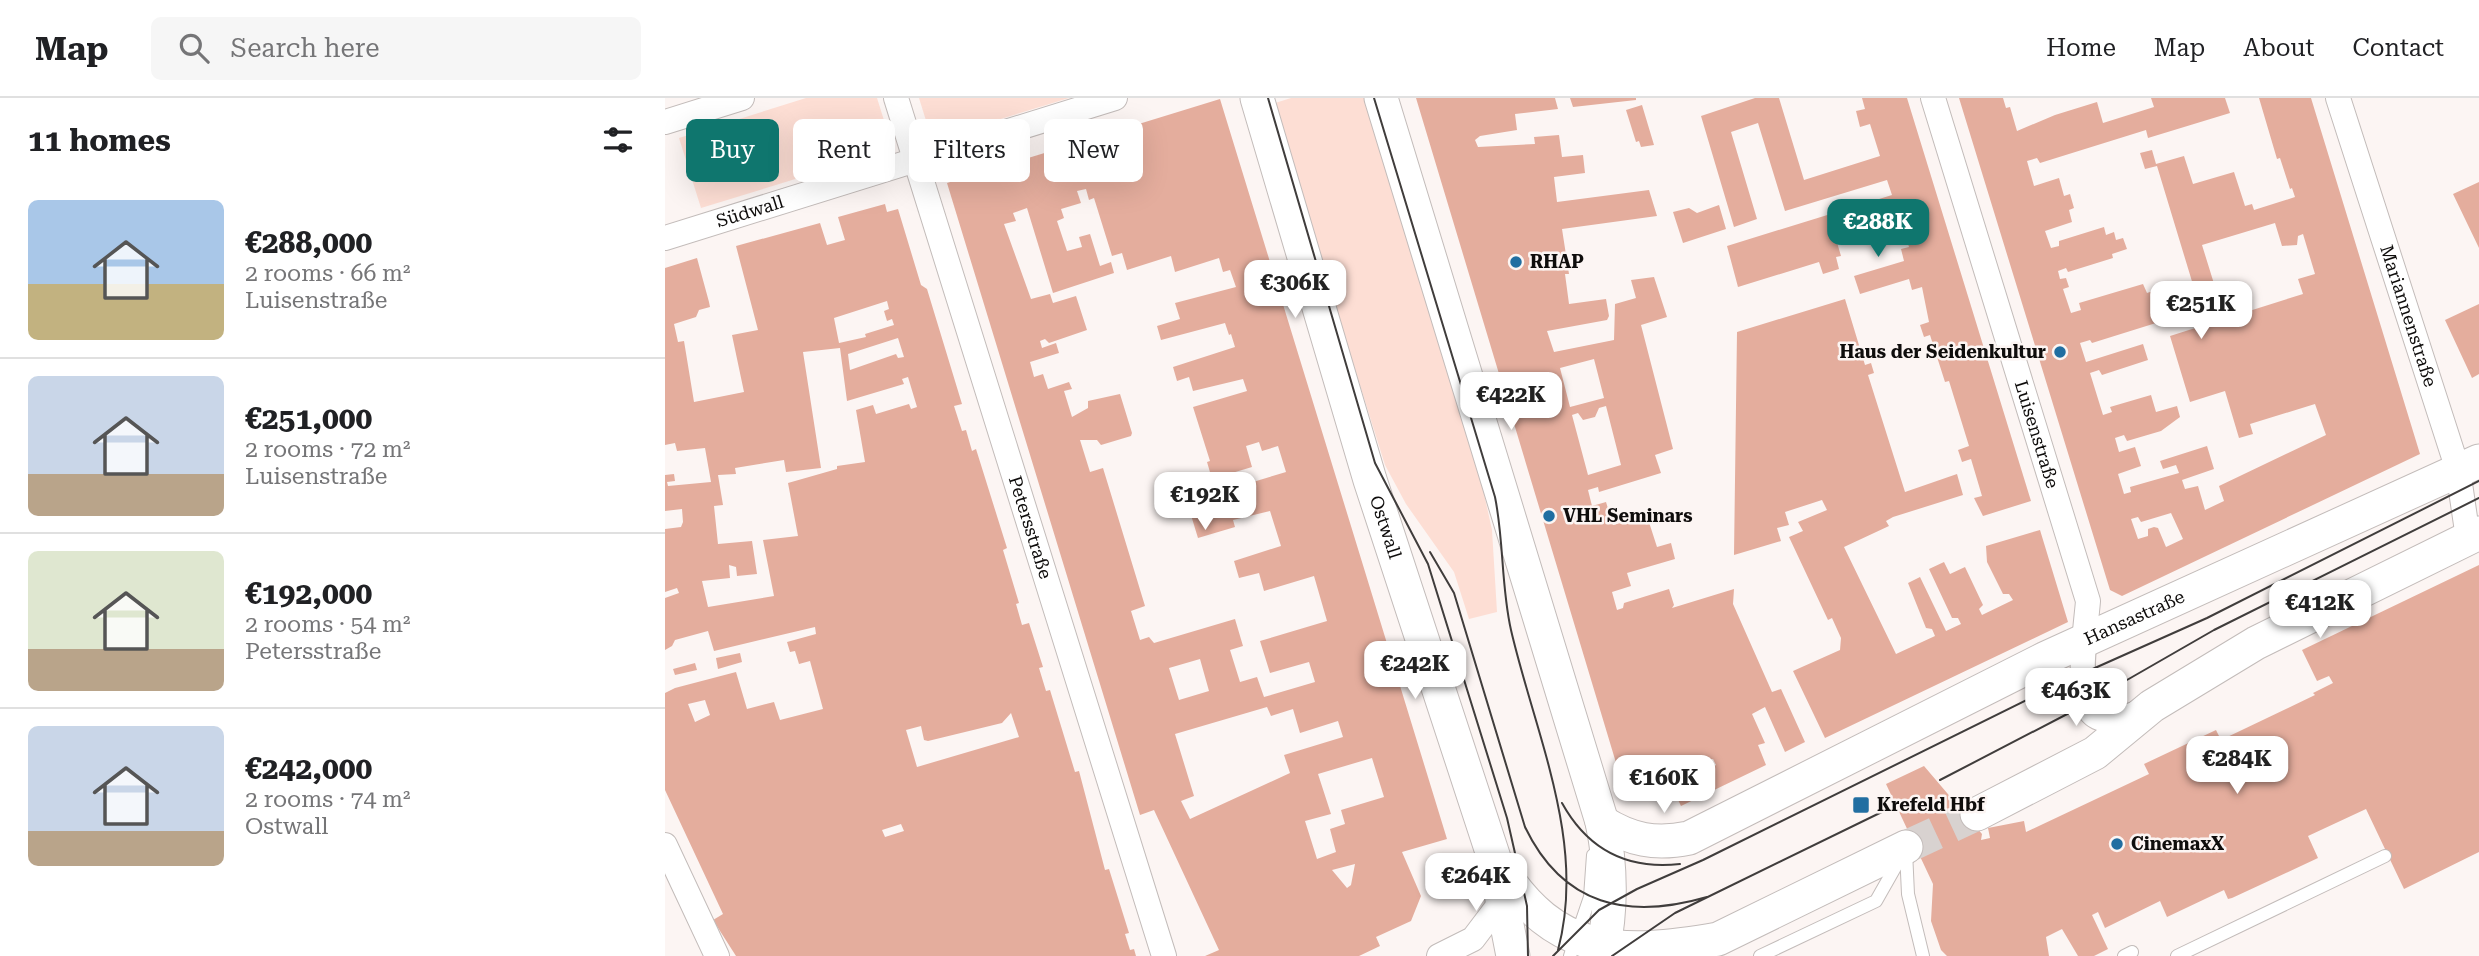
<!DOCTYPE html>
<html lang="en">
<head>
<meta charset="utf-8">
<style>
  body { margin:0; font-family:"Roboto Serif",serif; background:#f6f6f6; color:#202124; height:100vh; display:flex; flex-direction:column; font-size:26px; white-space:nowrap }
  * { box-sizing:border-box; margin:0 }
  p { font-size:23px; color:#757577 }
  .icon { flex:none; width:38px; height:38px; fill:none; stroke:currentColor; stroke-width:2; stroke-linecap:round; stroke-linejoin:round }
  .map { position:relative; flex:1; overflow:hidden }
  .drawer { display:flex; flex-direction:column; background:#fff; width:665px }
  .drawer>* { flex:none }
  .guide { position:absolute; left:21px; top:21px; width:665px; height:63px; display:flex; gap:14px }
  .price { position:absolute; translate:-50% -60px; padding:0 16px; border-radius:14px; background:#fff; color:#222; font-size:23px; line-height:46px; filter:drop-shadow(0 2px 4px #0008) }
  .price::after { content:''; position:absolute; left:50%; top:42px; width:21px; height:16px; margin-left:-10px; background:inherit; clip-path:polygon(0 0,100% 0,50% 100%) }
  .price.active { background:#0f766e; color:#fff }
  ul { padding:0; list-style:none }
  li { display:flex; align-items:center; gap:21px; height:175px; padding:0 28px }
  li+li { border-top:2px solid #e0e0e0 }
  li span { display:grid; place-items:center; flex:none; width:196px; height:140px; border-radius:10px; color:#555 }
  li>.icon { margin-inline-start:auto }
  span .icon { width:84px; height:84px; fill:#fffc; stroke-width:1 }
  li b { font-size:30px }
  h2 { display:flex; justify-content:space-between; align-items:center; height:84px; padding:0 28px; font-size:30px }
  .chip { padding:0 24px; border-radius:10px; background:#fff; box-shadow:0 7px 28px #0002; font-size:24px; line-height:63px }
  .chip.active { background:#0f766e; color:#fff }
  header { display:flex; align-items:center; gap:42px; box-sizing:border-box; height:98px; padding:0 35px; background:#fff; border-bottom:2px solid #e0e0e0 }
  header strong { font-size:33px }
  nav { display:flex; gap:38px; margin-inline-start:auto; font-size:24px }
  .search { width:490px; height:63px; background:#f6f6f6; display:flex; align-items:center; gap:18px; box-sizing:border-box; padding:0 24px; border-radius:10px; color:#757577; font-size:26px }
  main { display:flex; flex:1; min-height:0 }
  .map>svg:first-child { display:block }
</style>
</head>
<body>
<header>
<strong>Map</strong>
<div class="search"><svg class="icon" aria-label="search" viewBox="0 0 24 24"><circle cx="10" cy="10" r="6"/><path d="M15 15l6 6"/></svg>Search here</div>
<nav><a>Home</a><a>Map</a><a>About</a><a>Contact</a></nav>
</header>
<main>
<section class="drawer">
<h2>11 homes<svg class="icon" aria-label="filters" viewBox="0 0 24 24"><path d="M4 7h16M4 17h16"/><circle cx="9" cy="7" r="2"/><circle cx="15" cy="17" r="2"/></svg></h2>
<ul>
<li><span style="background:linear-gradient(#a9c7e8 60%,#c2b280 0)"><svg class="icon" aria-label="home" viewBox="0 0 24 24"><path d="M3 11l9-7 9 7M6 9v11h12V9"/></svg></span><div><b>€288,000</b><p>2 rooms · 66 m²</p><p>Luisenstraße</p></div></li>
<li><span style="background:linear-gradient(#c9d6e8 70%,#b9a48a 0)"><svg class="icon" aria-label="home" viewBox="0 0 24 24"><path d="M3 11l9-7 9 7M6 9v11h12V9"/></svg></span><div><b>€251,000</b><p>2 rooms · 72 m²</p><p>Luisenstraße</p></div></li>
<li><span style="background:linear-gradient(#dfe7d0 70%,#b9a48a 0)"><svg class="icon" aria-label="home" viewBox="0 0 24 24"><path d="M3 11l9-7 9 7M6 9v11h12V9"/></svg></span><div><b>€192,000</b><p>2 rooms · 54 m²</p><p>Petersstraße</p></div></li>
<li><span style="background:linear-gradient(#c9d6e8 75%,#b9a48a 0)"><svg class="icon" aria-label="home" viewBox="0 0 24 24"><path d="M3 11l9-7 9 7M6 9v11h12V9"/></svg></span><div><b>€242,000</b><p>2 rooms · 74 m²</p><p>Ostwall</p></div></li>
</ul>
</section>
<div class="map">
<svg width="1814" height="858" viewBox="0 0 1814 858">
  <rect width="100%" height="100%" fill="#fcf5f3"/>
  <path fill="#fdded4" d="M141,0H212L228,51L36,110L14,40Z
    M254,0H404L267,42Z
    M626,0H702L814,373L827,432L832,514L804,521L789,474L741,406L720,367L607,6Z"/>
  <path fill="#e4ad9d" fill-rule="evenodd" d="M751,0H890L893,11L850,16L852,32L815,38L810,42L813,49L870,46L869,39L894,37L897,59L918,57L920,75L889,79L892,104L984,92L992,118L897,131L904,176H900L904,206L941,201L944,218L942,222L882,233L889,254L949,242L950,206L971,200L966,182L989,179L1002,219L976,227L1008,351L990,357L996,375L934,394L933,389L923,392L927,408L941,404L948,427L982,418L992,449L1006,445L1010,461L962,475L966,488L947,494L952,512L958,510L959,505L1004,491L1009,507L1007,510L1069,491L1068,506L1107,594L1116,591L1140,644L1120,654L1100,609L1087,616L1100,645L1093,647L1101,667L1016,708L1000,675L958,688ZM929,261L939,300L905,309L895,270ZM941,308L956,367L923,377L907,317L913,315L918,322L930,319L934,310ZM1048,661L1051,667L1036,675L1031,665Z
    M905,0H971V2L908,9Z
    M1090,0H1114L1139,82L1215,58L1205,26L1195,29L1191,13L1200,11L1197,0H1242L1366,403L1318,418L1309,400L1317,398L1306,361L1297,364L1293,352L1304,348L1284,283L1280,284L1265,237L1259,239L1255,227L1264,224L1257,189L1247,192L1244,181L1195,196L1189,178L1239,163L1236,151L1244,149L1232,110L1222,113L1221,120L1175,134L1177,139L1171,141L1176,158L1171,159L1174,171L1158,176L1154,164L1073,189L1062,148L1227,97L1222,82L1120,113L1093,25L1066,34L1092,121L1069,129L1036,18Z
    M1294,0H1338L1341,10L1345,9L1352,33L1390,17L1432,4L1438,25L1489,9L1486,0H1560L1565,15L1483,40L1481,32L1375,65L1372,60L1362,63L1369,88L1394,80L1399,98L1405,96L1409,110L1404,112L1407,124L1380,133L1386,150L1394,148V143L1439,129L1441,137L1449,134L1451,142L1458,140L1462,151L1447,156L1448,160L1403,174L1401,170L1393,173L1395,181L1401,180L1404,189L1398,191L1406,215L1416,212L1414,205L1478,186L1482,195L1494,191L1496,200L1529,190L1492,68L1480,71L1475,55L1487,52L1491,66L1519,58L1528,86L1569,74L1580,108L1587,106L1589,112L1627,100L1630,99L1627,90L1625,91L1615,60L1612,61L1594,0H1646L1755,356L1457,498L1445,492ZM1610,125L1617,148L1632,147L1633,138L1638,136L1650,176L1633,181L1638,196L1505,238L1525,304L1560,293L1574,340L1588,336L1585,326L1650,306L1661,337L1554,388L1559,403L1540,412L1533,388L1520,391L1517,382L1549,371L1542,348L1495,363L1498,371L1511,367L1514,375L1465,389L1466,394L1459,396L1453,376L1476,368L1470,349L1454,354L1450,340L1459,337L1462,343L1496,333L1515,319L1512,308L1491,314L1486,297L1445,309L1447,314L1438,317L1425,275L1434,272L1437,277L1483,262L1478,246L1421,264L1415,245L1425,242L1427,245L1555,205L1537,147ZM1506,415L1518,441L1501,449L1493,430L1489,429L1483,431V438L1473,441L1466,421L1473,419L1476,424Z
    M555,1L782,741L737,754L756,798L746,823L711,839L715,848L694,858H540L554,852L489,712L475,717L282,85ZM421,91L424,102L429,100L447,158L457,155L462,172L506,158L510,174L554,160L558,174L565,172L571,189L510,205L515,221L492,228L496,242L560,225L564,237L566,236L570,249L508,269L512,283L524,279L528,293L578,281L582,293L528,309L545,363L542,364L547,381L587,369L581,348L594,344L597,353L613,348L621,374L522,404L533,440L570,429L568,422L605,413L616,448L569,463L574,480L594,475L599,493L649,478L662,523L595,543L605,575L644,564L650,584L599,599L592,579L575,584L565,552L578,548L570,521L489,545L484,539L475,542L466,513L480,508L438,370L425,374L415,342H432L436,347L466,338L467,335L455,296L423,303V310L407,319L399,293L407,291L404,284L383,291L378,276L369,279L365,264L394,255L391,245L377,250L375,243L380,241L384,245L422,232L411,198L388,205L385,196L366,201L339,126L351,123L348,115L362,110L388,195L449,175L446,164L435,168L425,136L414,139L417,149L402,153L392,123L399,120L396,111L416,105L412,93ZM535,561L544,593L514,602L504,570ZM602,609L606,618L628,611L635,635L673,623L678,639L619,657L625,675L525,721L516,703L529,698L510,636ZM707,660L719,699L676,712L680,726L665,731L671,754L652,761L640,723L666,716L653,676ZM690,766L686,787L682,790L667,772Z
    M977,7L989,47L976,49L974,43L971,44L961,12Z
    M1814,84V150L1788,96Z
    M220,106L222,114L233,111L256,187L262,191L297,306L289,308L297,333L301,332L307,353L311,351L342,450L338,452L354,505L351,506L357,527L364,525L378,569L374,570L381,593L385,592L410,674L414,673L440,772L444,771L464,835L460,836L465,852L469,851L471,858H71L48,822L58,816L0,692V595L10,590L71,574L82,611L109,604L115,622L158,611L145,563L134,566L130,553L125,554L122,544L151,536L150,529L49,553L43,533L10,542L7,548L0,552V500L14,495L12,490L0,494V431L16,429L18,424L17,411L0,413V377L9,376L10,383L2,384L3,388L46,384L40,350L12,353L10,345L0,347V170L32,160L44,204L45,209L34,212L31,219L9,226L13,244L19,243L29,304L79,294L67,237L93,232L71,148L155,125L162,147L180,142L173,119ZM222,203L224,211L219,213L222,223L227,221L229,227L200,236L201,239L174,245L169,220ZM233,240L239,259L233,260L231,256L185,272L183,256ZM175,250L182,303L239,286L237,281L243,279L252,309L246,311L244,306L211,316L208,307L191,312L200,364L172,368V371L123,385L133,438L98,442L109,498L43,509L37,483L65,480L64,467L71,469L72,478L92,476L87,443L53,446L49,408L58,407L53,377L71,376L70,370L119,362L121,374L156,370L138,254ZM40,602L45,617L30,624L23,606ZM346,615L354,639L252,669L241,632L256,628L259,642L263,643L337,625ZM236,726L239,733L220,739L217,732Z
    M1054,107L1061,131L1018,145L1008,114L1024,110L1032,115Z
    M1180,201L1200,267L1206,265L1209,275L1203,277L1240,394L1292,376L1298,397L1228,419L1221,423L1224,428L1179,449L1231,556L1270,538L1267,531L1261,530L1243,485L1255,479L1281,533L1296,526L1293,520H1287L1264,471L1279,464L1285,476L1300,469L1318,507L1314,511L1317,517L1348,502L1344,496H1338L1322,464L1321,448L1375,432L1403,524L1160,640L1128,573L1175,552L1176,540L1167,520L1163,522L1124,439L1138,433L1133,424L1162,412L1157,402L1120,414L1124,427L1112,430L1116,443L1069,457L1072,234Z
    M1814,206V276L1807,280L1780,222Z
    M1814,467V754L1739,791L1701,711L1643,738L1653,760L1567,800L1563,801L1559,792L1502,819L1495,803L1440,830L1433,814L1427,817L1443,851L1429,858H1413L1397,831L1381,839L1384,858H1282L1276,852L1266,823L1268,786L1221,686L1259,668L1317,736L1316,742L1325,740L1323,730L1359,723L1361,734L1484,676L1479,666L1551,632L1556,642L1650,597L1648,595L1668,585L1664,578L1652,583L1637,552Z
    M75,555L77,564L53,571L51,560Z
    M30,565L32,572L10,577L8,571Z"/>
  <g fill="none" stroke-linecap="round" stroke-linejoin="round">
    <path stroke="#d8d2d0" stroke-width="33" stroke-dasharray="33 17" stroke-linecap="butt" d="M1241,749L1312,716"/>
    <g stroke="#c3bcba" stroke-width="14">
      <path id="lane" d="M1241,753L1243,796L1258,858
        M905,858L925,799L928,757
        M1095,858L1211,803L1236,759
        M1459,858L1467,854
        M1512,858L1720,758"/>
    </g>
    <g stroke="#c3bcba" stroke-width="26">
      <g id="street">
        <path id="s1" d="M231,0L499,858"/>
        <path id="s2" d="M1268,0L1423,503C1421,528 1411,593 1425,613C1437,629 1463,619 1477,613"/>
        <path id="s3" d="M1673,0L1793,372L1803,440"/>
        <path d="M0,24L77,0"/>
        <path id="s4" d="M0,140L450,0"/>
        <path d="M0,747L52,858"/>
        <path d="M774,858L808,841L836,804"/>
      </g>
    </g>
    <g stroke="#c3bcba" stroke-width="35">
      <g id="secondary">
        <path id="s5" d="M592,0L705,382L829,760L848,858"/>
        <path d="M716,0L937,724C947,770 947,812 937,858"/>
        <path d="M1312,716L1430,655L1487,608L1591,545L1814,435"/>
        <path id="s6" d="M937,724C966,742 990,747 1024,740L1381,560L1814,363"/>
        <path d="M834,768C890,858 955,858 1053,841L1241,749"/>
      </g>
    </g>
    <use href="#lane" stroke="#fff" stroke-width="12"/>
    <use href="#street" stroke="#fff" stroke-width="24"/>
    <use href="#secondary" stroke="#fff" stroke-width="33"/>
    <path stroke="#403d3c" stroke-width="2" d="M603,0L710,365L763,466L842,720L862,808L863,858
      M709,0L830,399C839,443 836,488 846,532C870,636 922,744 893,852
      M765,454L789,495L860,729C898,808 963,822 1042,799
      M1275,682L1408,613L1549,532L1814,400
      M897,705C923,752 962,772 1015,766
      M888,858L934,812L972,791L1038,762L1394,586L1542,520L1814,383
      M947,858L1010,815L1223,711"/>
  </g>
  <g fill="#216ea1" stroke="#fcf5f3" stroke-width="2.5">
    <circle cx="851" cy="164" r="7"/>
    <circle cx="1395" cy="254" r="7"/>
    <circle cx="884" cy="418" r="7"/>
    <rect x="1187" y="698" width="18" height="18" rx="3.5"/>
    <circle cx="1452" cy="746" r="7"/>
  </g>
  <g text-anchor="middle" stroke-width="5" stroke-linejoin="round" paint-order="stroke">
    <g font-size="18" fill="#0f0d0c" stroke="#fcf5f3">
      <text dy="6" stroke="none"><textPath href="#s4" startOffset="89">Südwall</textPath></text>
      <text dy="6" stroke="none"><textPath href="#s3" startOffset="229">Mariannenstraße</textPath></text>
      <text dy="6" stroke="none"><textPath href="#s2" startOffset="352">Luisenstraße</textPath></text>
      <text dy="6" stroke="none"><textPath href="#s1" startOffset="450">Petersstraße</textPath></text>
      <text dy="6" stroke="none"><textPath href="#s5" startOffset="448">Ostwall</textPath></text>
      <text dy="6" stroke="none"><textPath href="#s6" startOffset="588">Hansastraße</textPath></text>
    </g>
    <g font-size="18" font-weight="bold" fill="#0f0d0c" stroke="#fcf5f3" text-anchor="start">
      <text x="865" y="170">RHAP</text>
      <text x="1381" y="260" text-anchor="end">Haus der Seidenkultur</text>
      <text x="898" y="424">VHL Seminars</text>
      <text x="1212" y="713">Krefeld Hbf</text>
      <text x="1466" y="752">CinemaxX</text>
    </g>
  </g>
</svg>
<b class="price active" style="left:1213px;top:161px">€288K</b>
<b class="price" style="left:630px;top:222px">€306K</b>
<b class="price" style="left:1536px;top:243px">€251K</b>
<b class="price" style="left:846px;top:334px">€422K</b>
<b class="price" style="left:540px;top:434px">€192K</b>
<b class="price" style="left:1655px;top:542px">€412K</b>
<b class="price" style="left:750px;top:603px">€242K</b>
<b class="price" style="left:1411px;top:630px">€463K</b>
<b class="price" style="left:1572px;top:698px">€284K</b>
<b class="price" style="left:999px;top:717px">€160K</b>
<b class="price" style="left:811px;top:815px">€264K</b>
<div class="guide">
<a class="chip active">Buy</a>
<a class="chip">Rent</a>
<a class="chip">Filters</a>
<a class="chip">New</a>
</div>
</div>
</main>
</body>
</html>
